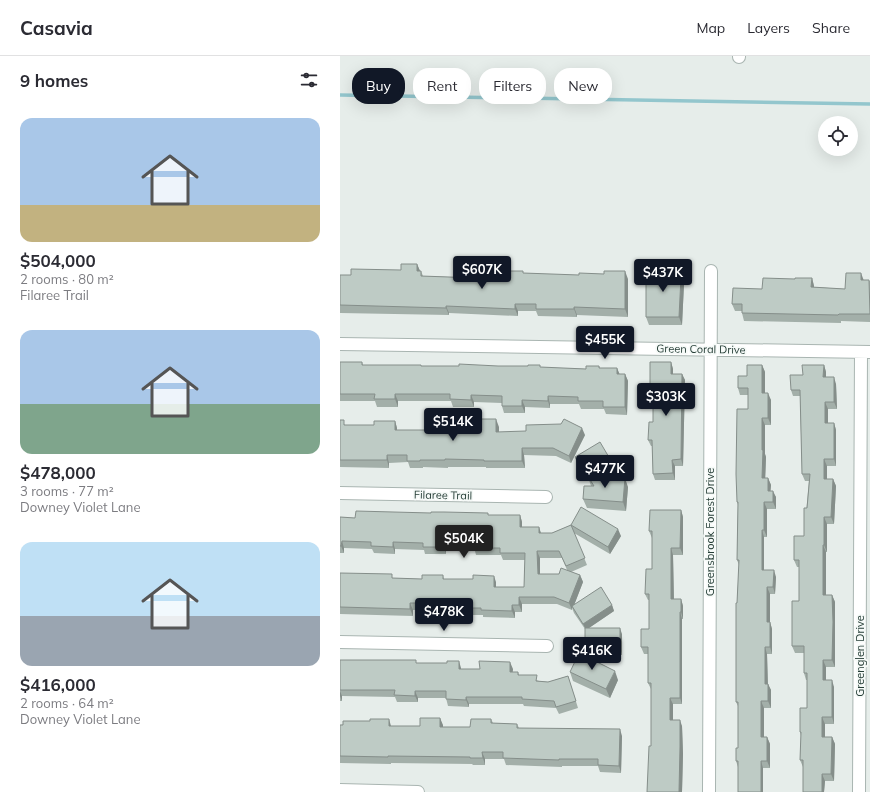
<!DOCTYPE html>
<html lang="en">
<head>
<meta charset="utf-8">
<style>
  body { margin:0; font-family:Mulish,sans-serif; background:#f7f7f7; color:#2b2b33; height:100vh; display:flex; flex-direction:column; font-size:15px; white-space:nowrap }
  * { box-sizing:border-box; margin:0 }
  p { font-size:13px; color:#7c7c81 }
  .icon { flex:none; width:22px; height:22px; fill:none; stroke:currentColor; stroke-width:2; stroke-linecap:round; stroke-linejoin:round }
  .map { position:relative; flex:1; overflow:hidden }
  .details { display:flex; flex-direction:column; background:#fff; width:340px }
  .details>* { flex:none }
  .top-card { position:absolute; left:12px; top:12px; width:380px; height:36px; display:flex; gap:8px }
  .controls { position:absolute; left:478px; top:60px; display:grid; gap:8px }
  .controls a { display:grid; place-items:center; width:40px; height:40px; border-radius:50%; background:#fff; box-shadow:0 4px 16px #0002; font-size:20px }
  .price { position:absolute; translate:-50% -34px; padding:0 9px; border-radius:4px; background:#111827; color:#fff; font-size:13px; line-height:26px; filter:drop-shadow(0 1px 2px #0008) }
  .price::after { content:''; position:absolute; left:50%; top:24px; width:12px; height:9px; margin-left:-6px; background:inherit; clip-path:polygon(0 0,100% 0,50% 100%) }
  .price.current { background:#222; color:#fff }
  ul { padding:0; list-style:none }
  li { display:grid; align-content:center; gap:8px; height:212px; padding:0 20px }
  li span { display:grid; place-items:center; height:124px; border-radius:12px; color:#555 }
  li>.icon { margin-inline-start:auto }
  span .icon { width:72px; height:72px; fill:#fffc; stroke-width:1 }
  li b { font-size:17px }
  h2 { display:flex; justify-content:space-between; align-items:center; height:48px; padding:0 20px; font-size:17px }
  .pill { padding:0 14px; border-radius:16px; background:#fff; box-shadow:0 4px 16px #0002; font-size:14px; line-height:36px }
  .pill.current { background:#111827; color:#fff }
  header { display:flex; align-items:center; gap:24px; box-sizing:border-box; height:56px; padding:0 20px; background:#fff; border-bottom:1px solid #e1e1e2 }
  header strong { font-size:19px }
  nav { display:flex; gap:22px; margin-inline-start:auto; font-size:14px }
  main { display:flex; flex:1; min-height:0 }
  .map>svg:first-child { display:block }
</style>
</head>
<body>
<header>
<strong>Casavia</strong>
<nav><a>Map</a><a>Layers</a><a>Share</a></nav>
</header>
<main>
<section class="details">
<h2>9 homes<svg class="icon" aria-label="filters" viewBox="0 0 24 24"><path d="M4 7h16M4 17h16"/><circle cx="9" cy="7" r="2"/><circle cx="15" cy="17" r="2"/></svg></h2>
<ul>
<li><span style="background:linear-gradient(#a9c7e8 70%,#c2b280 0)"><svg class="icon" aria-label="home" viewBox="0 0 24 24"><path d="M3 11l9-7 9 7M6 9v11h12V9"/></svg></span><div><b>$504,000</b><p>2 rooms · 80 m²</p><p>Filaree Trail</p></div></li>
<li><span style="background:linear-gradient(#a9c7e8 60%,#7fa58c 0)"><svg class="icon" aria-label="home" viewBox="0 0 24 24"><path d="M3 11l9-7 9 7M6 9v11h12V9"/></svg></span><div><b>$478,000</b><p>3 rooms · 77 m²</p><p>Downey Violet Lane</p></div></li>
<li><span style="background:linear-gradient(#bfe0f5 60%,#9aa5b1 0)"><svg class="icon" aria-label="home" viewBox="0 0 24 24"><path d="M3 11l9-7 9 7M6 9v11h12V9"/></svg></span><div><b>$416,000</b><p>2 rooms · 64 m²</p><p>Downey Violet Lane</p></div></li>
</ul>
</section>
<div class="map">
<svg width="530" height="736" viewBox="0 0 530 736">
  <rect width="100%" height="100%" fill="#e6edea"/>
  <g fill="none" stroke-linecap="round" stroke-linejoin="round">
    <path stroke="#93c6cd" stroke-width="3.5" d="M0,39L530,48"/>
    <g stroke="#a9b5b1" stroke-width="14">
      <path id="minor" d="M399,0V1
        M0,288L530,296
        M0,437L206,441
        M0,586L207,590
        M0,734L78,736
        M369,736L371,215
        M519,736L521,296"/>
    </g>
    <use href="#minor" stroke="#fff" stroke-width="12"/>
  </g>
  <path fill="#a3afa9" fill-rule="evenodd" d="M77,208L80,215H81L83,220L137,222L183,215V217L288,223V261L237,259V261L198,260L196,255H178V260L109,257V259L0,257V219H11L61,214Z
    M337,221L344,228L342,269H309L306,261Z
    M472,222L474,230V231L505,233L524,224L530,225V266L501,265V267L404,265L402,257V255H395L392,248L422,233L455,223Z
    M0,306H22L23,309L82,310H158L246,313L259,310L260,312H277L279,318H285L288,325L287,359L266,358L264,353H241L239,348H210V352L185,351V357H164L162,350V347L134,346V351H113L111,345H58V351H37L35,345H0Z
    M331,306L333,313V318H342L345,324L343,410H335V424H315L313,418L312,390H311L308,384L313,366V338H312L310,331Z
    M422,309L425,316V337L431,344V369H425V398L426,401L425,422H428L431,429L430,435L436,441V453H427V481H424V514L436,521L435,538H430V566L432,573V598H427L428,628L431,634V652H424V681H427L430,688V712H423V736H398V711L396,705L398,692V650L396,646L397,547L399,509L397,504L398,449L397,446L408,353V339H400L398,332L407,320Z
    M484,309L486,316V321L496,328L497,353H488V367H494L496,374V410H487V423H493L496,430L494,468H487V496H486V539H492L495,546V611H486V624L494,631V668H485V681H492L495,688L494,725H485L484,736H463V711L460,704L461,680L460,676L467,652V624H466L464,617V597H455L452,590L459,545V511H457L454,504L464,480L469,425H465L462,418L460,340H453L451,334L463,319Z
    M0,364L5,369H34L55,365L57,372V374H85L106,370L108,374L136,375L159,371V376L245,379L231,407L216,400L184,399L185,412H146V411H108V412L83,411V412H70L68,406L49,407V412L0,411Z
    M235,401L270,403L273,409L256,420L288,431L286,455L247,452L243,443L251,430L249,424L248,425L237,408Z
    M341,454L343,461V499H333L334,543H341L343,550V563H342V648H333V664L342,670L343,698L342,736H307L311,690V633L308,627V598H304L301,591L309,573V544H308L305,538L312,513V482L309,475Z
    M148,459H180L182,466V471H199L201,477H212L231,469L281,480L270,498L234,477L247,509L231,516L240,519L243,526L234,549H272L274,555L249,572L282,578V599H247L245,592V573L234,557L232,552V554L217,548H182V556H175V562L143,561V559H105V561H92L90,554H73V560L0,558V517L53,522L82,523L103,519L104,523L156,526V531H184L185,504H163L161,499H136L135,495L106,494V498H85L84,494L55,493V498L34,497L32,493L4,492V497H0V461L15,462ZM200,502H222L227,514L219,518H200Z
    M0,604L77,607L121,612V613H173L172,616H178L179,619L199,625L208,626L228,620L238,652L219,658L216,652L184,650L183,648H129V651L108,650L106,642H78V646H57L55,641L2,640V645H0Z
    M230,616L278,624L270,642L233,625Z
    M100,662L103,671H130L151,663L153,667L177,668L179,672L282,680L281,717L260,716L258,710H222V711L166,709L164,703H145V709H133L132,708L51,707V708L0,707V669L30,665L51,670H80Z"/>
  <path fill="#858e8a" d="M77,208L80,215H77Z
    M334,212L337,220L336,228L334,220Z
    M285,215L288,223V261L285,253Z
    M521,217L524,225L521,224Z
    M341,221L344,228L342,269L339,261Z
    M472,222L474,230V238L471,231Z
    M175,248L178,255V260L175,253Z
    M106,250L109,257V259L106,252Z
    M234,251L237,259V261L234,253Z
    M331,306L333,313V325L331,318Z
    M422,309L425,316V344L422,337Z
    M484,309L486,316V328L483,321Z
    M277,312L280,319L277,318Z
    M285,318L288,325L287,359L285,351Z
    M342,318L345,324L343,410L341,403Z
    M494,321L496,328L497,353L494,346Z
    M428,337L431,344V369L428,362Z
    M55,338L58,345V351L55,343Z
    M131,339L134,346V351L131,344Z
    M208,340L210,348V352L208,345Z
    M182,344L185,351V357L182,350Z
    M485,346L488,353V374L485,367Z
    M422,362L425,369V398L426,401L425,429L422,422Z
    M156,363L159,371V383L156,376Z
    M55,365L57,372V381L55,374Z
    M494,367L496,374V410L494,403Z
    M242,372L245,379L231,407L229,400Z
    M182,392L184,399L185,412L182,405Z
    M47,399L49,407V412L47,404Z
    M270,403L273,409L250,424L247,419L249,424L248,425L246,418Z
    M484,403L487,410V430L484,423Z
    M332,404L335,410V424L333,417Z
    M285,422L288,431L286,455L283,446Z
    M428,422L431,429L430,442L428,435Z
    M493,423L496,430L494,468L491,461Z
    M433,435L436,441V453L433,446Z
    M424,446L427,453V481L424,474Z
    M341,454L343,461V499L340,492Z
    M180,459L182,466V478L180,471Z
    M484,461L487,468V496L484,489Z
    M199,471L201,478L199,477Z
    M278,473L281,480L270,498L268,491Z
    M422,474L424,481V521L422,514Z
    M2,485L4,492V497L1,490Z
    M53,486L55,493V498L53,491Z
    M104,487L106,494V498L104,491Z
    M483,489L486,496V546L483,539Z
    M331,492L333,499L334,550L331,543Z
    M197,495L200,502V525L198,518Z
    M434,514L436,521L435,538L433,531Z
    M240,519L243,526L233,552L232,550V554L229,547Z
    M154,520L156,526V538L154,531Z
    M427,531L430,538V573L427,566Z
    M492,539L495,546V611L492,604Z
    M179,541L182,548V556L179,549Z
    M341,543L343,550V563L341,556Z
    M70,547L73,554V560L70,553Z
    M172,549L175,556V562L172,555Z
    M272,549L274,555L246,574L243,568Z
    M340,556L342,563V648L340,642Z
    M430,566L432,573V598L430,591Z
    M280,572L282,578V599L280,592Z
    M425,591L427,598L428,635L425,628Z
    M483,604L486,611V631L483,624Z
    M119,605L121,612V620L119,613Z
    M170,606L173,613L172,623L170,616Z
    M275,615L278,624L270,642L266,633Z
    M492,624L494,631V668L492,661Z
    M428,628L431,634V652L428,645Z
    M0,635L2,640V645L0,640Z
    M75,635L78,642V646L75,640Z
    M126,641L129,648V651L126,644Z
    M330,642L333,648V670L330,664Z
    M421,645L424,652V688L421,681Z
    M482,661L485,668V688L482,681Z
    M100,662L103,669V678L100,671Z
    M49,663L51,670H49Z
    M340,664L342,670L343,698L342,736H339Z
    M280,673L282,680L281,717L279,710Z
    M427,681L430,688V712L427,705Z
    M492,681L495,688L494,725L491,718Z
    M142,696L145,703V709L143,702Z
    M421,705L423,712V736H421Z
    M482,718L485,725L484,736H482Z"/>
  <path fill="#becbc5" stroke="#858e8a" d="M61,208H77V215H81V220L137,222V218H162V215H183V217L239,219V217L264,218V215H285V253L234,251V253H196V248H175V253L106,250V252L0,249V219H11V213L61,214Z
    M306,212H334V220L341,221L339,261H306Z
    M506,217H521V224H529L530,258H499L498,259L402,257V248H392L393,232L422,233L423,222L455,223V222H472L471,231L505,233Z
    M0,306H22V309H81V310H119V308L158,310H188V309H200V311L246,313V310H259V312H277V318H285V351H263V345H238V341L208,340V345L182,344V350H162V340L131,339V344L110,343V338H55V343H34L35,338H0Z
    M310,306H331V318H342L341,403L332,404L333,417L313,418L312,384H308L309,366H313V331H310Z
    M407,309H422V337H428V362H422V394H423L422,422H428V435H433V446H424V474H422V514H434L433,531H427V566H430V591H425V628H428V645H421V681H427V705H421V736H398V705H396V692H398V646H396V547H397L399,504H397L398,446H397L396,418L397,353H408V332H398V320H407Z
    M462,309H484L483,321H494V346H485V367H494V403H484V423H493L491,461H484V489H483V539H492L493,566L492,604H483V624H492V661H482V681H492L491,718H482V736H463V704H460L461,676H460V652H467V617H464V590H452V545H459V504H454V480H464V452H467L470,418H462L460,334H451L450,319H463Z
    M136,363H156V376L186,375V369L221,368L224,363L242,372L229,400L213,392H182V405H144V404L105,403V404H80V405H67V399H47V404H0V364H4V369H34V365H55V374H85V370H106V374L136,375Z
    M260,386L270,403L246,418L235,401Z
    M247,419L285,422L283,446L243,443L244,430H254Z
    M241,451L278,473L268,491L231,469L245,502L226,510L219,495H197L198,518H219L221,512L240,519L229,547L214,541H179V549H172V555L141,554V552H102V554H90V547H70V553L0,551V517L52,518V522L82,523V519H103V523H133V519L154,520V531H184L185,497H160V492H134V488L104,487V491H83V487L53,486V491L31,490V486L2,485L1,490H0V461L15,462L16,455L91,457V456H104L148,457V459H180V471H199V477H212L231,469Z
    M310,454H341L340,492H331V543H341V556H340V642H330V664H340V691L339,736H307L309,690H311V627H308V591H301V573H309V538H305L306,513H312V475H309Z
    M261,531L272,549L243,568L232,550Z
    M245,572H280V592H245Z
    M239,597L275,615L266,633L230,616Z
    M0,604H76V607H107V605H119V613H140L139,605L170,606V616H178V619H197L196,625L208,626L228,620L236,645L216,651L214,645L182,643V641H126V644L106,643V635H75V640L54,639L55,634H0Z
    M80,662H100V671H130L131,663H151V667L177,668V672L280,673L279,710L258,709V703H219V704L163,702V696H142L143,702H130V701L48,700V701L0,700V669H3V665H30V663H49V670H80Z"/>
  <g text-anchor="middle" stroke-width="3.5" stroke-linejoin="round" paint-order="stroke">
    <g font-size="11" fill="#263e37" stroke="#f6faf8">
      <text transform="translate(361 293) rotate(1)" y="4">Green Coral Drive</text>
      <text transform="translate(103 439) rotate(1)" y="4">Filaree Trail</text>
      <text transform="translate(370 476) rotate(-90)" y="4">Greensbrook Forest Drive</text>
      <text transform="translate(520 600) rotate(-90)" y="4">Greenglen Drive</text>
    </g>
  </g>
</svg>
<div class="controls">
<a><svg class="icon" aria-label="locate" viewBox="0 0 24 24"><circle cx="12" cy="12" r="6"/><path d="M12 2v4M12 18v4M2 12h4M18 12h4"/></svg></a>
</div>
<b class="price" style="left:142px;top:234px">$607K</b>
<b class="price" style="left:323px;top:237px">$437K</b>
<b class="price" style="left:265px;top:304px">$455K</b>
<b class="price" style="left:326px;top:361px">$303K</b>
<b class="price" style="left:113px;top:386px">$514K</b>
<b class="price" style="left:265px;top:433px">$477K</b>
<b class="price current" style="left:124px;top:503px">$504K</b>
<b class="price" style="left:104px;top:576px">$478K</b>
<b class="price" style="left:252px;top:615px">$416K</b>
<div class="top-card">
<a class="pill current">Buy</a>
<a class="pill">Rent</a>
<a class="pill">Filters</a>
<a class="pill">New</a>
</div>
</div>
</main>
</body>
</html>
